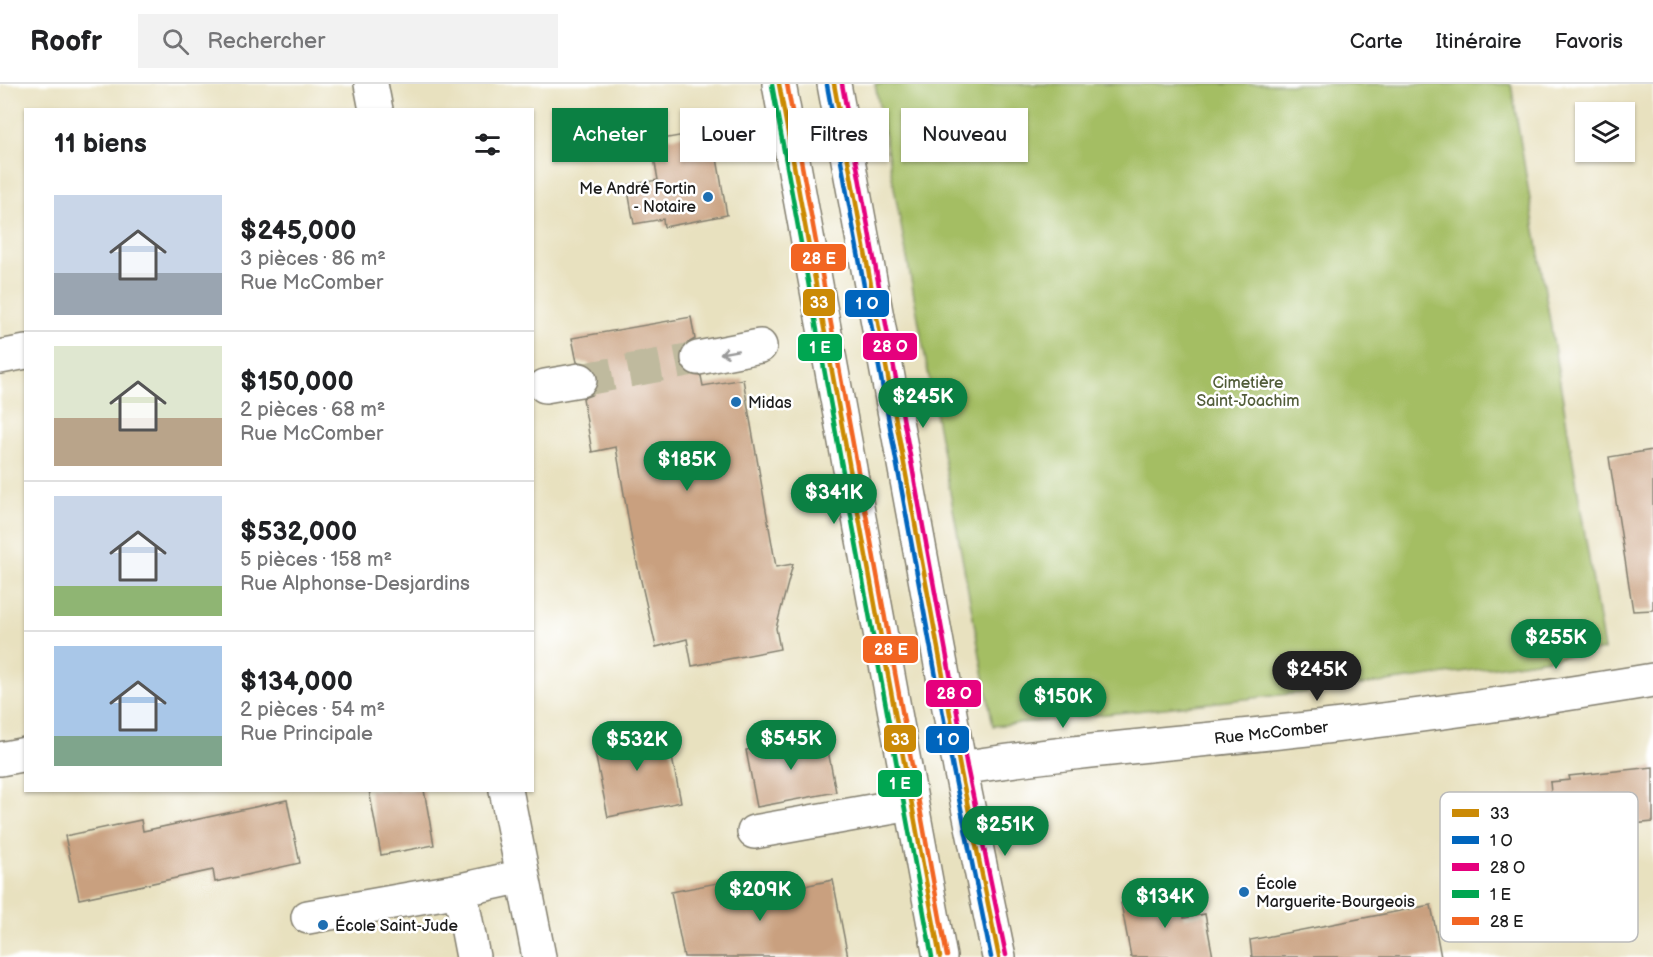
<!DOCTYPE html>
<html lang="fr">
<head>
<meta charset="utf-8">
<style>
  body { margin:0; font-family:"Balsamiq Sans",sans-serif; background:#f2f2f2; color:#202124; height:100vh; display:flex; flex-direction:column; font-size:22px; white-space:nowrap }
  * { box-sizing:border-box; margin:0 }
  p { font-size:20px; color:#757577 }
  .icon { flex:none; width:33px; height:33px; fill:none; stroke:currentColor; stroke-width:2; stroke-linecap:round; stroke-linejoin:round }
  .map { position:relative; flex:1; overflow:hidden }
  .panel { position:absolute; left:24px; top:24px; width:510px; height:684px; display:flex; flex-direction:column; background:#fff; border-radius:0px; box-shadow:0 2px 4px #0004 }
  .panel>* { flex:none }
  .top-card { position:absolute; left:552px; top:24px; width:570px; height:54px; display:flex; gap:12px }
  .tools { position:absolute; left:1575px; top:18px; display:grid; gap:12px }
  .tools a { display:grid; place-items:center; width:60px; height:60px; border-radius:0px; background:#fff; box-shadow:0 2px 4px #0004; font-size:30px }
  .price { position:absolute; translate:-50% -51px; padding:0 14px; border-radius:21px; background:#0b8043; color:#fff; font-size:20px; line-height:39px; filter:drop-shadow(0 2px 3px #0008) }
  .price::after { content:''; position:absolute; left:50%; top:36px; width:18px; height:14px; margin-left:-9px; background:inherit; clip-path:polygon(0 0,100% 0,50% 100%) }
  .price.current { background:#222; color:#fff }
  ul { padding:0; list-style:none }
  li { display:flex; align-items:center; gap:18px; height:150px; padding:0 30px }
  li+li { border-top:2px solid #e0e0e0 }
  li span { display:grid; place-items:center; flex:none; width:168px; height:120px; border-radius:0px; color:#555 }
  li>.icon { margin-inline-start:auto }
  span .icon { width:72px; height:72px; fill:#fffc; stroke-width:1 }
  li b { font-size:26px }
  h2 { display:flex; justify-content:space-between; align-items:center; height:72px; padding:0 30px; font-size:26px }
  .chip { padding:0 21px; border-radius:0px; background:#fff; box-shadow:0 2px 4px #0004; font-size:21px; line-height:54px }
  .chip.current { background:#0b8043; color:#fff }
  header { display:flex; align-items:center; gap:36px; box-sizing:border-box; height:84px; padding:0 30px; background:#fff; border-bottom:2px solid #e0e0e0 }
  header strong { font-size:28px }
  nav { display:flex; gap:33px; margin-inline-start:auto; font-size:21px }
  .search { width:420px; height:54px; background:#f2f2f2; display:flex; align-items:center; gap:15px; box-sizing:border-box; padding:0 21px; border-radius:0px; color:#757577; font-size:22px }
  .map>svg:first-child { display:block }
</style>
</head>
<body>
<header>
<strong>Roofr</strong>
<div class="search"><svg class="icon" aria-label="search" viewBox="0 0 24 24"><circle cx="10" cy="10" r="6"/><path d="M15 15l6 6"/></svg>Rechercher</div>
<nav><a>Carte</a><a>Itinéraire</a><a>Favoris</a></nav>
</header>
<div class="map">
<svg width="1653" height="873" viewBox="0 0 1653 873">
  <rect width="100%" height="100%" fill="#fff"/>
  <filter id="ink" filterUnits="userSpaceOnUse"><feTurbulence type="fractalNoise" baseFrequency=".0167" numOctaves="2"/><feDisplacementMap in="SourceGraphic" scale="12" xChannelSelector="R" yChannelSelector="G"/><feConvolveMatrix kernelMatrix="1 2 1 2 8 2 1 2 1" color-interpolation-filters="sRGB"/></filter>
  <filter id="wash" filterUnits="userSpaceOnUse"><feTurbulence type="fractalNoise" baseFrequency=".008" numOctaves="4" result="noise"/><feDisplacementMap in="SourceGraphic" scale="24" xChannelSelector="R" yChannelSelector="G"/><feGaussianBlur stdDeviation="1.35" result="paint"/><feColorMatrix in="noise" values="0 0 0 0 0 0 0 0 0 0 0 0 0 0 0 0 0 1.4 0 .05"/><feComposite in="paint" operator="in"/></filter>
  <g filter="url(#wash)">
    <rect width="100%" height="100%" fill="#e8e1bf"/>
    <path fill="#a4be64" stroke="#606d40" stroke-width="1.5" d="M875,0H1511L1604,566C1401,600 1197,621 993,642Z"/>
    <g id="blocks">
      <path fill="#c9a07f" d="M712,46L727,131L664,143L663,135L634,140L627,101L658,96L651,57Z
        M691,233L695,255L686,260L681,267L680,278L684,287L691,291L701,292L703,302L743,295L776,483L793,480L776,544L780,565L692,582L687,555L656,563L632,457L616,363L592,368L583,314L591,311L597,303L598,292L595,285L587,279L577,278L572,254Z
        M1653,366V526L1633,527L1609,373Z
        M666,644L681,718L608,733L593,659Z
        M825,651L836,708L757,723L746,666Z
        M1653,683V738L1622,741L1630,818L1550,827L1548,809L1472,822L1458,755L1554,743L1550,698L1570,696L1569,692Z
        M369,706H424L434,761L381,771Z
        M287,716L300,779L215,798L213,786L79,815L65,752L141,736L143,747Z
        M737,795L742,815L833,796L848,873H684L671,808Z
        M1180,809L1184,834L1205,830L1213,873H1131L1121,819Z
        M1431,821L1441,873H1252L1250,856Z"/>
    </g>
  </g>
  <g filter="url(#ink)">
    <use href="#blocks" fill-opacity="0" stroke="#827e6e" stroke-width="1.5"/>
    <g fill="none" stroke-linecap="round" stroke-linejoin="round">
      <path stroke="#bfba9e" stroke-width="33" stroke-dasharray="33 16" stroke-linecap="butt" d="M580,296L698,274"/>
      <g stroke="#827e6e" stroke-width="36">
        <path id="minor" d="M371,0L376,26
          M779,0L940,873
          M834,0L960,684L999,873
          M0,273L26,268
          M698,274L760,262
          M545,302L580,296
          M0,675L26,670
          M960,684C1075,666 1191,658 1307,645C1423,632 1538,615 1653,596
          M506,706L539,873
          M754,748L911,720
          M460,806L473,873
          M308,833L460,806L523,792"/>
      </g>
      <use href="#minor" stroke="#fff" stroke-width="33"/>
      <g stroke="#fff" stroke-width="9">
        <path id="bus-1" d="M779,0L940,873
          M834,0L960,684L999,873"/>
      </g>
      <g stroke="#fff" stroke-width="9">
        <path id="bus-2" d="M827,1L953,685L991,873"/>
      </g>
      <g stroke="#fff" stroke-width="9">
        <path id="bus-3" d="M842,0L967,683L1006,871"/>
      </g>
      <g stroke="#fff" stroke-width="9">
        <path id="bus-4" d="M772,1L932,873"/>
      </g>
      <g stroke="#fff" stroke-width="9">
        <path id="bus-5" d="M787,0L947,872"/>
      </g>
      <use href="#bus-1" stroke="#cb8a06" stroke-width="4.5"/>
      <use href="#bus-2" stroke="#0065bd" stroke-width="4.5"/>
      <use href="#bus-3" stroke="#e5007d" stroke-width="4.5"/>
      <use href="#bus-4" stroke="#00a651" stroke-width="4.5"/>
      <use href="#bus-5" stroke="#f26522" stroke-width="4.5"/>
    </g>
    <defs><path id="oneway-shaft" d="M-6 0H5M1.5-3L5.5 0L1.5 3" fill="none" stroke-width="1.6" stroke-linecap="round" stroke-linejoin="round" transform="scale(1.5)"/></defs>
    <use stroke="#999" href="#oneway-shaft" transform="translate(729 268) rotate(170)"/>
  </g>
  <g fill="#1f6fb2" stroke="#fff" stroke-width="2">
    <circle cx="708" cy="113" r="6"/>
    <circle cx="736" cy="318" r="6"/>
    <circle cx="1244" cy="808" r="6"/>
    <circle cx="323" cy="841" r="6"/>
  </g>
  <g text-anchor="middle" stroke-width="5" stroke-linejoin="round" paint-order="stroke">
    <g font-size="16" fill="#1c1c1c" stroke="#fff" text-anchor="start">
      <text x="696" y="110" text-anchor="end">Me André Fortin<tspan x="696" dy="18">- Notaire</tspan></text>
      <text x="748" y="324">Midas</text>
      <text x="1256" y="805">École<tspan x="1256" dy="18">Marguerite-Bourgeois</tspan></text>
      <text x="335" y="847">École Saint-Jude</text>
    </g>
    <g font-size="16" fill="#525d39" stroke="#fff">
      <text x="1248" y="304">Cimetière<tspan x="1248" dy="18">Saint-Joachim</tspan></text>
    </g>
    <g font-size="16" fill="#1c1c1c" stroke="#fff">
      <text transform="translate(1271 648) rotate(-6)" y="6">Rue McComber</text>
    </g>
  </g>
  <rect x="1440" y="708" width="198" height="150" rx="9" fill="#fff" stroke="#bbb" stroke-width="1.5"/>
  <rect x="1452" y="725" width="27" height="8" fill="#cb8a06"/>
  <rect x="1452" y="752" width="27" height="8" fill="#0065bd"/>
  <rect x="1452" y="779" width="27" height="8" fill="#e5007d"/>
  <rect x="1452" y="806" width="27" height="8" fill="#00a651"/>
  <rect x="1452" y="833" width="27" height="8" fill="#f26522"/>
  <g font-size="16" fill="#1c1c1c">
    <text x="1490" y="735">33</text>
    <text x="1490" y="762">1 O</text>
    <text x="1490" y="789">28 O</text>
    <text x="1490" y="816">1 E</text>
    <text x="1490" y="843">28 E</text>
  </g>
  <g stroke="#fff" stroke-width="2">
    <rect x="790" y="159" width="57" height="29" rx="6" fill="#f26522"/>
    <rect x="802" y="204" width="34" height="29" rx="6" fill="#cb8a06"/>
    <rect x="844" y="205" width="46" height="29" rx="6" fill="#0065bd"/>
    <rect x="862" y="248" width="56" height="29" rx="6" fill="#e5007d"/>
    <rect x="797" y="249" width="46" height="29" rx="6" fill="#00a651"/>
    <rect x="862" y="551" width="57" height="29" rx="6" fill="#f26522"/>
    <rect x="925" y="595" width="57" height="29" rx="6" fill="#e5007d"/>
    <rect x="883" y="640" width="34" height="29" rx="6" fill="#cb8a06"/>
    <rect x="925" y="641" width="45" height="29" rx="6" fill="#0065bd"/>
    <rect x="877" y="685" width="46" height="29" rx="6" fill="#00a651"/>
  </g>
  <g font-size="16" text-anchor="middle" font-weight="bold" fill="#fff">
    <text x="819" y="180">28 E</text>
    <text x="819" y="224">33</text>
    <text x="867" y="225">1 O</text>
    <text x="890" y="268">28 O</text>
    <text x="820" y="269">1 E</text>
    <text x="891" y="571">28 E</text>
    <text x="954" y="615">28 O</text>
    <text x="900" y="661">33</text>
    <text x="948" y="661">1 O</text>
    <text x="900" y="705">1 E</text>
  </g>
</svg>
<div class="tools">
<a><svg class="icon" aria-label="layers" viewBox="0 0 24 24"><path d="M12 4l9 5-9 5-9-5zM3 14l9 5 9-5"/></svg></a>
</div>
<b class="price" style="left:923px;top:345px">$245K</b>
<b class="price" style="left:687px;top:408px">$185K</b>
<b class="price" style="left:834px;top:441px">$341K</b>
<b class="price" style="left:1556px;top:586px">$255K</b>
<b class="price current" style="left:1317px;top:618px">$245K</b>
<b class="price" style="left:1063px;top:645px">$150K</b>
<b class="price" style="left:791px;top:687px">$545K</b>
<b class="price" style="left:637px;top:688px">$532K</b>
<b class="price" style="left:1005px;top:773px">$251K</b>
<b class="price" style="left:760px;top:838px">$209K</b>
<b class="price" style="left:1165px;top:845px">$134K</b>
<div class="top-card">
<a class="chip current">Acheter</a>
<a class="chip">Louer</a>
<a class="chip">Filtres</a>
<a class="chip">Nouveau</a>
</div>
<section class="panel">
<h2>11 biens<svg class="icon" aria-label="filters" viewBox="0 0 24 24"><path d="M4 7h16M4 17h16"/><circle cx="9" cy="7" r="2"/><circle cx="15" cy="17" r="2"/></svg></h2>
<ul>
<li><span style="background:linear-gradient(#c9d6e8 65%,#9aa5b1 0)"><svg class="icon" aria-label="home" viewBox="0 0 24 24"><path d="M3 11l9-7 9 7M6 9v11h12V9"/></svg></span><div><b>$245,000</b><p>3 pièces · 86 m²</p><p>Rue McComber</p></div></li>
<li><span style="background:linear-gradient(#dfe7d0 60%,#b9a48a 0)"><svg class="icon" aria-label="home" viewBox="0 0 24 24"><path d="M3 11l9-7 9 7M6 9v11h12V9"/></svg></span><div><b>$150,000</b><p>2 pièces · 68 m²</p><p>Rue McComber</p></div></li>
<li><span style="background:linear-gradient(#c9d6e8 75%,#8fb573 0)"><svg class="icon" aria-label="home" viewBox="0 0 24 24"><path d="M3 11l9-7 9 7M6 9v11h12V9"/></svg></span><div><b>$532,000</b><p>5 pièces · 158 m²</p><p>Rue Alphonse-Desjardins</p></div></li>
<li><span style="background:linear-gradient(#a9c7e8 75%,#7fa58c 0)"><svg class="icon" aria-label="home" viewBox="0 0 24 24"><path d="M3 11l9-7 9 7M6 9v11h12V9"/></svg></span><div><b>$134,000</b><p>2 pièces · 54 m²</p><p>Rue Principale</p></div></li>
</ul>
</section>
</div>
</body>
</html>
